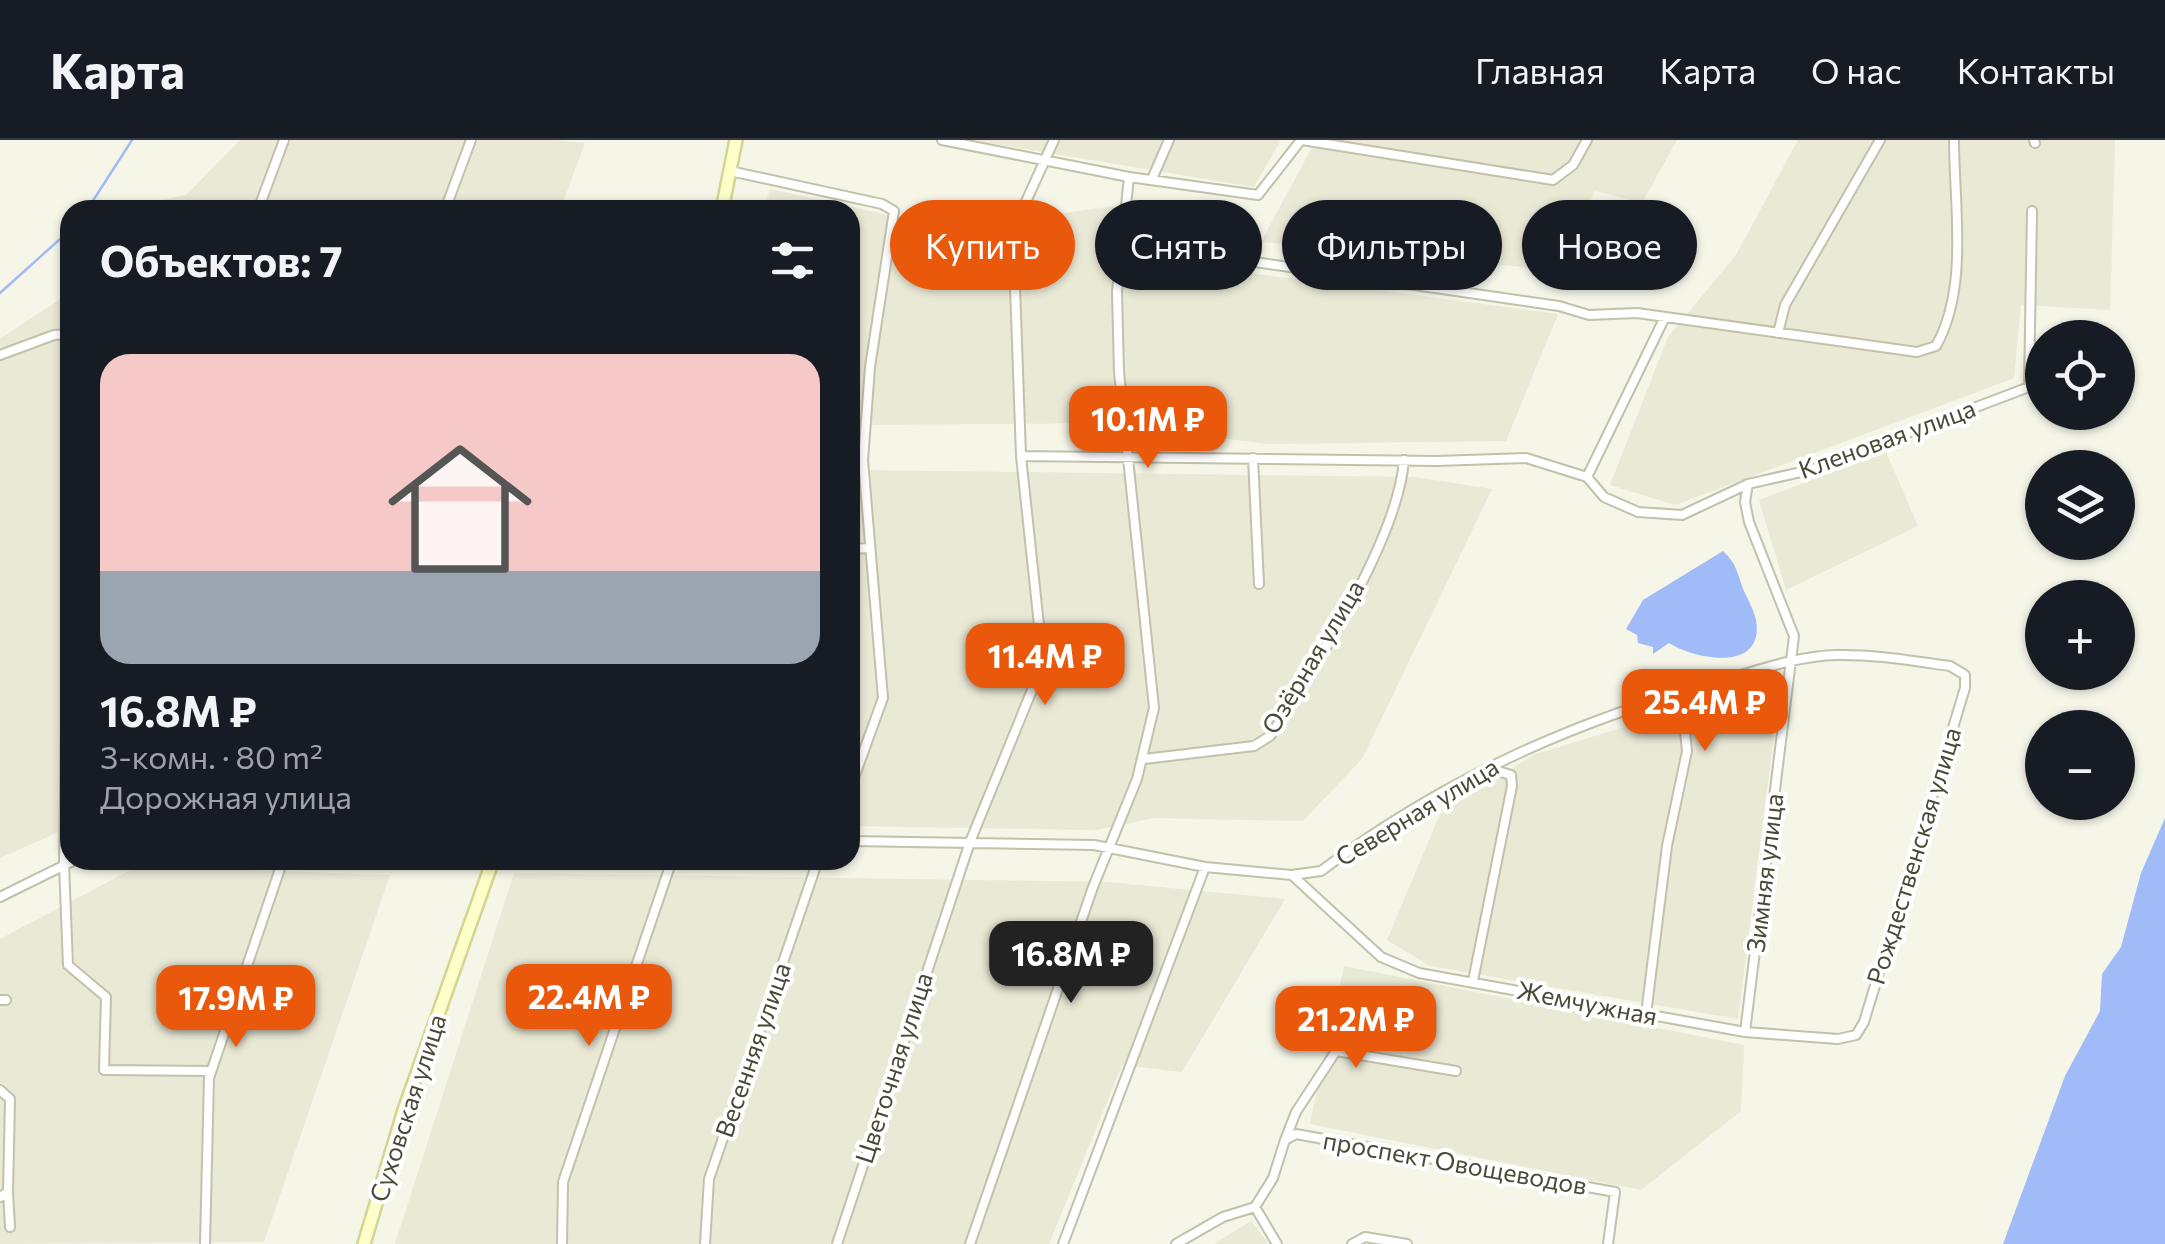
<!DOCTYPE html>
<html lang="ru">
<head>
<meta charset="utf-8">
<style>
  body { margin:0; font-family:Commissioner,sans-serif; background:#242831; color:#f1f3f6; height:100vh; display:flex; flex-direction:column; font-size:38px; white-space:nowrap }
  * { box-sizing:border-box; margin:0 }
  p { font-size:32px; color:#9ea1a6 }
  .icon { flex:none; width:55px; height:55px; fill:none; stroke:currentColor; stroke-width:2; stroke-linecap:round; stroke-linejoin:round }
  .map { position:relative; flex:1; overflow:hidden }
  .drawer { position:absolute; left:60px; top:60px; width:800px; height:670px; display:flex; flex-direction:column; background:#171b24; border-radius:30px; box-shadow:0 2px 8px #0004 }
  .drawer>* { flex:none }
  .hud { position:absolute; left:890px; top:60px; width:950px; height:90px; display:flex; gap:20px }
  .tools { position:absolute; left:2025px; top:180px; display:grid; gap:20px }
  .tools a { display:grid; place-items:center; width:110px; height:110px; border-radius:50%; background:#171b24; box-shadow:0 2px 8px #0004; font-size:50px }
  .price { position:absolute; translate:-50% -85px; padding:0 22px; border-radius:20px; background:#ea580c; color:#fff; font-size:32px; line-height:65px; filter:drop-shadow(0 2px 5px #0008) }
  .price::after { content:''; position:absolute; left:50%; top:60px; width:30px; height:22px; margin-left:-15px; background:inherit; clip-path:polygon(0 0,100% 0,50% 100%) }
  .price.current { background:#222; color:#fff }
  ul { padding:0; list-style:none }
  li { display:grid; align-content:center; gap:20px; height:530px; padding:0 40px }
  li+li { border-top:2px solid #363941 }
  li span { display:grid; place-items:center; height:310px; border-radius:30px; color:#555 }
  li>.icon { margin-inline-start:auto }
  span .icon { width:180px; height:180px; fill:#fffc; stroke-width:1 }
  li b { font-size:42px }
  h2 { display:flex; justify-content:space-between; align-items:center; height:120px; padding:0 40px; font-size:42px }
  .chip { padding:0 35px; border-radius:45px; background:#171b24; box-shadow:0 2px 8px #0004; font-size:35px; line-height:90px }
  .chip.current { background:#ea580c; color:#fff }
  header { display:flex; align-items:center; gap:60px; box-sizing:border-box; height:140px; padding:0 50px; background:#171b24; border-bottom:2px solid #363941 }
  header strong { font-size:48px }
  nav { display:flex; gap:55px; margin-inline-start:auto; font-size:35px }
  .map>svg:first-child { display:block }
</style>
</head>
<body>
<header>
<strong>Карта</strong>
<nav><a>Главная</a><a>Карта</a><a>О нас</a><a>Контакты</a></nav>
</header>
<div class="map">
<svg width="2165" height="1104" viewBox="0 0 2165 1104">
  <rect width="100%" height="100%" fill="#f5f5e8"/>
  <path fill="#eae9d6" d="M240,0H553L585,3L560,70H119L186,55Z
    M970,0H1281L1254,47Z
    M1316,0H1677L1642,63L1595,51L1554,130L1261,102Z
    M1798,0H2115L2110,170L2021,165L2014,238L1675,365L1610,345L1668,197L1736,115Z
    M770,49L956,90L997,92L1038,77L1114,66L1113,115L1558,174L1506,301L1268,304L1097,283L850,285V70H764Z
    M70,148V687L0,718V199L68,154Z
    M1886,312L1918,386L1786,450L1759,360Z
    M850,330L1415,337L1492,349L1362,619L1303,681L1154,678L1097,690L850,686Z
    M1781,539L1738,879L1430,826L1387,800L1440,674L1533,615Z
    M138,726L390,735L264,1102L0,1104V799Z
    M514,733L1107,742L1285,759L1182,932L1122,925L1049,1104H395Z
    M1344,826L1744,905L1741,971L1641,1050L1310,984Z
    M1251,1081L1269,1104H1214Z"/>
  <path fill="#bfedae" d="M1003,64V85H956V65Z"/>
  <path fill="#a0bbf7" d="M1723,411C1737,424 1737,433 1744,451C1748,460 1754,470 1756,480C1765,534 1694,519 1669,503L1653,514V507L1638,503L1637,495L1626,489L1643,460Z
    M2165,678V1104H2003L2065,936L2100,871L2102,834L2121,807L2141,733Z"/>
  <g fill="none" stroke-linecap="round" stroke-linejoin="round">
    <path stroke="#a0bbf7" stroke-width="2.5" d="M87,70L132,0
      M0,153L70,90"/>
    <g stroke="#c2c1aa" stroke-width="12">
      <path id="street" d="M942,0L1129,37L1258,55L1301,0
        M1302,0L1553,40L1573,25L1587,0
        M2034,0L2035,3
        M730,31L882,64L894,71L870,227L863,320L883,558L850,649
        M1152,39L1169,0
        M258,70L284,0
        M445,70L471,0
        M1123,103L1559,166L1589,175L1637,173L1917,212L1936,206C1969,148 1954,64 1954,0
        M1665,177L1587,337L1604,357L1638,372L1682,375L1748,344L1810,330L2029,247L2032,71
        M1778,193L1785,165L1880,0
        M0,215L54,195L70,194
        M70,310L64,724L68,825L106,857L104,930L211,931
        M1021,316L1436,321L1526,318L1587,337
        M1253,318L1259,444
        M850,409L869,408
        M1144,619L1254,606L1270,596C1315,528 1398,399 1404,320
        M850,701L1094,705L1205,727L1292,735L1321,731C1443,640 1571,582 1717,542C1756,531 1796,516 1836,515C1874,514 1913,521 1950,526L1965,535V548L1864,882L1856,895L1838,899L1745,892L1419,833L1381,817L1292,735
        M0,757L75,720
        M1473,841L1512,646L1511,635L1488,628
        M0,860H6
        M1646,874L1667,706L1687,611L1681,553
        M1745,892L1794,496L1749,382L1745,362L1748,344
        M0,950L10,959L8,1052L0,1057
        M1285,1000L1296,972L1336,911L1456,931
        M8,1052L10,1087
        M1255,1067L1277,1104
        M205,1104L209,938L283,720
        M562,1104L563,1042L672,720
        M705,1104L709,1039L818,720
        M837,1104L970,702L1043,523L1021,316L1013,90L1054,0
        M970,1104L1093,747L1137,639L1154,568L1119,232L1117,152L1129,37
        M1063,1104L1205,727
        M1176,1104L1223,1077L1255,1067L1273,1038L1285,1000L1296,994L1615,1052L1608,1104
        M1352,1104L1365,1097L1407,1104"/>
    </g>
    <g stroke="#d5d592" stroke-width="16">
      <path id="secondary" d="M722,70L736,0
        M364,1104L404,970L493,720"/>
    </g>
    <use href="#street" stroke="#fff" stroke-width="8"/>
    <use href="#secondary" stroke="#fdffc9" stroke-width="11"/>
  </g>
  <g text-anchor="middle" stroke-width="8" stroke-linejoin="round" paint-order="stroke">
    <g font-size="25" fill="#4a4836" stroke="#fff">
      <text transform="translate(1887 299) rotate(-20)" y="9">Кленовая улица</text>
      <text transform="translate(1313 517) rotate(-59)" y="9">Озёрная улица</text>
      <text transform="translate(1417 672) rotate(-31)" y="9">Северная улица</text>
      <text transform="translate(1914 716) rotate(-73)" y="9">Рождественская улица</text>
      <text transform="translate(1765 733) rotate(-83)" y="9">Зимняя улица</text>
      <text transform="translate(1587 863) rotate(11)" y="9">Жемчужная</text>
      <text transform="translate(753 910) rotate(-71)" y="9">Весенняя улица</text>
      <text transform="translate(894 928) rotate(-72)" y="9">Цветочная улица</text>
      <text transform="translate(408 968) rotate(-72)" y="9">Суховская улица</text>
      <text transform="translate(1455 1023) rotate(10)" y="9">проспект Овощеводов</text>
    </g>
  </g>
</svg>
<div class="tools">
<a><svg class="icon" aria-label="locate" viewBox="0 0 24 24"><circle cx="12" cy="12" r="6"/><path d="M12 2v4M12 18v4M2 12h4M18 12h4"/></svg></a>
<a><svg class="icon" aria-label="layers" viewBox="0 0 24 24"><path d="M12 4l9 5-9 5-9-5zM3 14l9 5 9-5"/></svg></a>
<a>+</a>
<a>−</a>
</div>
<b class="price" style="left:1148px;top:331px">10.1M ₽</b>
<b class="price" style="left:1045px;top:568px">11.4M ₽</b>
<b class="price" style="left:1705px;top:614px">25.4M ₽</b>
<b class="price current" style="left:1071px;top:866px">16.8M ₽</b>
<b class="price" style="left:589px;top:909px">22.4M ₽</b>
<b class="price" style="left:236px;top:910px">17.9M ₽</b>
<b class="price" style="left:1356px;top:931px">21.2M ₽</b>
<div class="hud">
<a class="chip current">Купить</a>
<a class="chip">Снять</a>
<a class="chip">Фильтры</a>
<a class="chip">Новое</a>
</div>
<section class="drawer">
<h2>Объектов: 7<svg class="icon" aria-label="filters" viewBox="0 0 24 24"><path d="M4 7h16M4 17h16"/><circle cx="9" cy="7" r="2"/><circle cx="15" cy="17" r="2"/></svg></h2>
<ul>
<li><span style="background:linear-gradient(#f6c9c9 70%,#9aa5b1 0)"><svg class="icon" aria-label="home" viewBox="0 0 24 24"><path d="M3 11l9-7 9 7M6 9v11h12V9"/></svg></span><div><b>16.8M ₽</b><p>3-комн. · 80 m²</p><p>Дорожная улица</p></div></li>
</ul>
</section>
</div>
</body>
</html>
